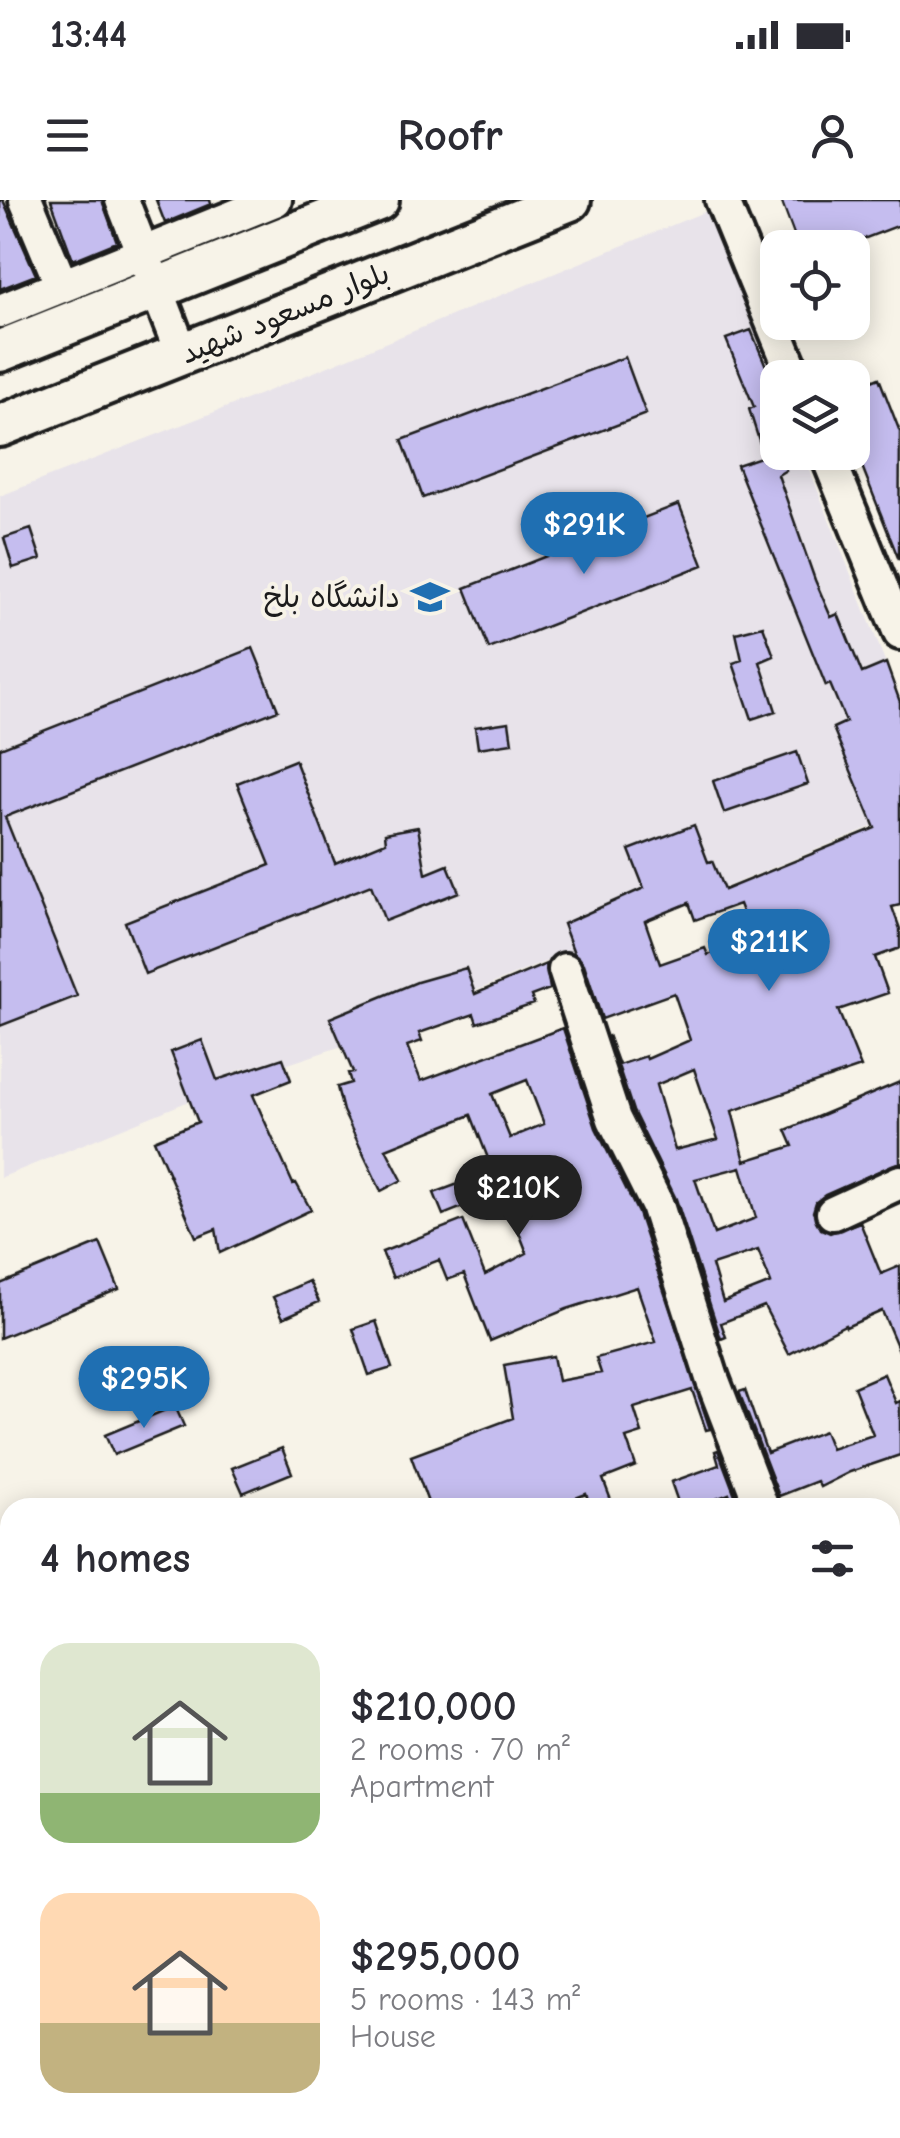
<!DOCTYPE html>
<html lang="en">
<head>
<meta charset="utf-8">
<style>
  body { margin:0; font-family:"Comic Neue","Playpen Sans Arabic",sans-serif; background:#f2f2f3; color:#2b2b33; height:100vh; display:flex; flex-direction:column; font-size:38px; white-space:nowrap }
  * { box-sizing:border-box; margin:0 }
  p { font-size:32px; color:#7c7c81 }
  .icon { flex:none; width:55px; height:55px; fill:none; stroke:currentColor; stroke-width:2; stroke-linecap:round; stroke-linejoin:round }
  .map { position:relative; flex:1; overflow:hidden }
  .details { position:absolute; left:0px; top:1298px; width:900px; height:642px; display:flex; flex-direction:column; background:#fff; border-radius:30px 30px 0 0; box-shadow:0 5px 25px #0003 }
  .details>* { flex:none }
  .tools { position:absolute; left:760px; top:30px; display:grid; gap:20px }
  .tools a { display:grid; place-items:center; width:110px; height:110px; border-radius:20px; background:#fff; box-shadow:0 5px 25px #0003; font-size:50px }
  .price { position:absolute; translate:-50% -85px; padding:0 22px; border-radius:35px; background:#1f6fb2; color:#fff; font-size:32px; line-height:65px; filter:drop-shadow(0 2px 5px #0008) }
  .price::after { content:''; position:absolute; left:50%; top:60px; width:30px; height:22px; margin-left:-15px; background:inherit; clip-path:polygon(0 0,100% 0,50% 100%) }
  .price.selected { background:#222; color:#fff }
  ul { padding:0; list-style:none }
  li { display:flex; align-items:center; gap:30px; height:250px; padding:0 40px }
  li span { display:grid; place-items:center; flex:none; width:280px; height:200px; border-radius:30px; color:#555 }
  li>.icon { margin-inline-start:auto }
  span .icon { width:120px; height:120px; fill:#fffc; stroke-width:1 }
  li b { font-size:42px }
  h2 { display:flex; justify-content:space-between; align-items:center; height:120px; padding:0 40px; font-size:42px }
  .status { display:flex; justify-content:space-between; align-items:center; height:70px; padding:0 50px; background:#fff; direction:ltr }
  .status svg { height:28px; fill:currentColor }
  header { display:flex; justify-content:space-between; align-items:center; height:130px; padding:0 40px; background:#fff; font-size:45px; font-weight:600 }
  .map>svg:first-child { display:block }
</style>
</head>
<body>
<div class="status"><b>13:44</b><svg viewBox="0 0 49 12"><path d="M0 12V9h3v3zM5 12V6h3v6zM10 12V3h3v9zM15 12V0h3v12zM26 1h20v11H26zM47 4h2v5h-2z"/></svg></div>
<header><svg class="icon" aria-label="menu" viewBox="0 0 24 24"><path d="M4 6h16M4 12h16M4 18h16"/></svg>Roofr<svg class="icon" aria-label="person" viewBox="0 0 24 24"><circle cx="12" cy="8" r="4"/><path d="M4 21q1-7 8-7t8 7"/></svg></header>
<div class="map">
<svg width="900" height="1938" viewBox="0 0 900 1938">
  <rect width="100%" height="100%" fill="#f7f3e8"/>
  <filter id="ink" filterUnits="userSpaceOnUse"><feTurbulence type="fractalNoise" baseFrequency=".01" numOctaves="2"/><feDisplacementMap in="SourceGraphic" scale="20" xChannelSelector="R" yChannelSelector="G"/><feConvolveMatrix kernelMatrix="1 2 1 2 8 2 1 2 1" color-interpolation-filters="sRGB"/></filter>
  <g filter="url(#ink)">
    <path fill="#e8e3ea" d="M709,10L777,186L778,252L803,253L900,499V615L342,846L285,865L247,872L245,868L223,877L226,886L0,978V296L258,195Z"/>
    <path fill="#c5bdef" stroke="#1c1c1c" stroke-width="2.5" fill-rule="evenodd" d="M0,0H3L36,75L0,89Z
      M51,0H102L117,42L73,60Z
      M156,0H210L211,4L165,23Z
      M781,0H900V25L840,48H799Z
      M751,130L778,195V252L786,270L778,275L815,380L831,417L838,414L862,473L886,463L900,502V705L892,707L900,729V748L875,757L888,793L838,810L861,867L732,911L745,961L793,946L786,930L900,882V962L825,995L816,1002L813,1012L821,1029L830,1033L860,1022L881,1074L900,1066V1153L882,1111L846,1127L845,1125L789,1154L764,1106L721,1123L726,1137L721,1139L676,999L633,911L608,835L619,865L646,856L647,859L690,840L674,793L602,819L584,764L574,753L563,724L644,688L629,650L694,625L708,662L712,661L724,690L875,628L833,528L846,522L830,484L826,486L737,265L764,256L749,209L754,207L726,139ZM689,703L695,720L739,704L752,738L708,755L705,748L660,764L645,721ZM694,869L718,939L675,950L656,885ZM741,967L756,1018L714,1034L695,979ZM758,1050L771,1083L723,1102L712,1065Z
      M625,157L646,214L423,298L402,240Z
      M879,178L900,232L899,360L852,241V189Z
      M679,304L703,365L489,449L465,388Z
      M31,329L41,359L13,368L4,338Z
      M763,426L774,456L760,462L776,511L752,519L733,463L742,460L736,433Z
      M253,448L278,510L5,617L77,796L0,826V548Z
      M509,522L512,543L478,548L475,527Z
      M797,552L808,584L724,613L713,581Z
      M295,560L335,663L386,642L385,633L418,627L426,674L448,665L459,692L385,721L371,685L145,774L125,722L270,665L237,583Z
      M546,764L550,789L531,796L534,804L477,823L474,814L419,833L422,841L407,846L421,881L563,828L596,928L638,1013L710,1229L706,1230L692,1190L634,1208L642,1233L626,1238L636,1266L603,1279L614,1308H591L586,1294L550,1308H430L411,1256L513,1218L504,1165L553,1156L558,1181L601,1173L596,1158L656,1142L637,1087L567,1109L490,1141L464,1074L447,1080L439,1060L393,1078L382,1052L463,1020L485,1075L527,1053L503,991L443,1015L434,993L493,971L471,915L386,949L402,980L381,991L343,911L337,887L351,883L348,873L353,872L330,818L417,782L466,768L475,794ZM527,880L544,924L510,938L492,894Z
      M202,840L217,880L283,858L291,880L253,895L293,984L296,983L311,1010L220,1053L216,1029L196,1037L154,940L198,922L171,852Z
      M100,1043L119,1089L0,1138V1084Z
      M309,1081L319,1102L283,1118L273,1097Z
      M376,1121L392,1168L369,1175L353,1129Z
      M884,1174L896,1203L900,1201V1255L850,1272L820,1287L817,1281L779,1296L739,1192L745,1190L767,1253L824,1231L831,1249L873,1235L854,1187Z
      M175,1206L184,1226L114,1255L105,1235Z
      M282,1248L292,1273L243,1293L232,1268Z
      M718,1250L740,1308H734L729,1294L693,1308H680L671,1282L719,1265L715,1251Z"/>
    <g fill="none" stroke-linecap="round" stroke-linejoin="round">
      <g stroke="#1c1c1c" stroke-width="40">
        <path id="minor" d="M26,0L62,86
          M122,0L182,154
          M722,0L795,178
          M0,111L275,0
          M826,252L900,433
          M565,770L614,919L657,1005L712,1178L762,1308
          M833,1013L900,982
          M890,1485L900,1482
          M890,1632L900,1644
          M0,1788L10,1786
          M189,1930L191,1938
          M773,1930L776,1938"/>
      </g>
      <g stroke="#1c1c1c" stroke-width="48">
        <path id="major" d="M0,151L378,0
          M0,226L570,0"/>
      </g>
      <use href="#minor" stroke="#f7f3e8" stroke-width="32"/>
      <use href="#major" stroke="#f7f3e8" stroke-width="40"/>
    </g>
  </g>
  <defs>
    <g id="university-bare" transform="scale(3)"><path d="M0-5L7-2L0 1L-7-2ZM-4 1L0 2.5L4 1V4Q0 6-4 4Z" fill="#1f6fb2" stroke="#f7f3e8" stroke-width="2.5" paint-order="stroke"/></g>
  </defs>
  <g fill-rule="evenodd">
    <use href="#university-bare" x="430" y="397"/>
  </g>
  <g text-anchor="middle" stroke-width="8" stroke-linejoin="round" paint-order="stroke">
    <g font-size="30" fill="#1c1c1c" stroke="#f7f3e8">
      <text transform="translate(285 113) rotate(-22)" y="10">بلوار مسعود شهید</text>
    </g>
    <g font-size="30" fill="#1c1c1c" stroke="#f7f3e8" text-anchor="end">
      <text x="400" y="407">دانشگاه بلخ</text>
    </g>
  </g>
</svg>
<div class="tools">
<a><svg class="icon" aria-label="locate" viewBox="0 0 24 24"><circle cx="12" cy="12" r="6"/><path d="M12 2v4M12 18v4M2 12h4M18 12h4"/></svg></a>
<a><svg class="icon" aria-label="layers" viewBox="0 0 24 24"><path d="M12 4l9 5-9 5-9-5zM3 14l9 5 9-5"/></svg></a>
</div>
<b class="price" style="left:584px;top:377px">$291K</b>
<b class="price" style="left:769px;top:794px">$211K</b>
<b class="price selected" style="left:518px;top:1040px">$210K</b>
<b class="price" style="left:144px;top:1231px">$295K</b>
<section class="details">
<h2>4 homes<svg class="icon" aria-label="filters" viewBox="0 0 24 24"><path d="M4 7h16M4 17h16"/><circle cx="9" cy="7" r="2"/><circle cx="15" cy="17" r="2"/></svg></h2>
<ul>
<li><span style="background:linear-gradient(#dfe7d0 75%,#8fb573 0)"><svg class="icon" aria-label="home" viewBox="0 0 24 24"><path d="M3 11l9-7 9 7M6 9v11h12V9"/></svg></span><div><b>$210,000</b><p>2 rooms · 70 m²</p><p>Apartment</p></div></li>
<li><span style="background:linear-gradient(#ffd9b3 65%,#c2b280 0)"><svg class="icon" aria-label="home" viewBox="0 0 24 24"><path d="M3 11l9-7 9 7M6 9v11h12V9"/></svg></span><div><b>$295,000</b><p>5 rooms · 143 m²</p><p>House</p></div></li>
</ul>
</section>
</div>
</body>
</html>
